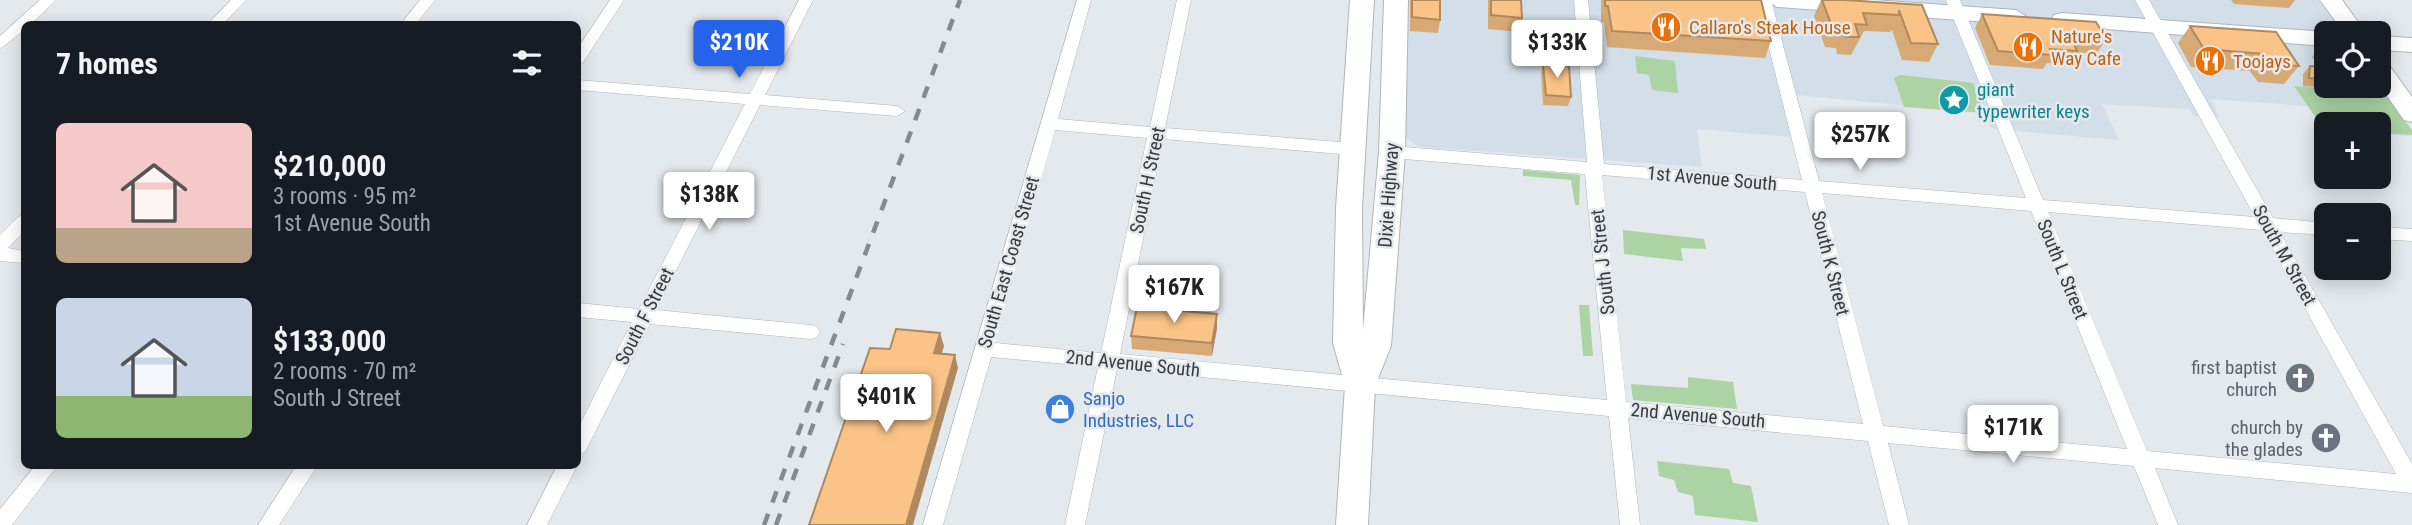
<!DOCTYPE html>
<html lang="en">
<head>
<meta charset="utf-8">
<style>
  body { margin:0; font-family:"Roboto Condensed",sans-serif; background:#20242c; color:#f1f3f6; height:100vh; display:flex; flex-direction:column; font-size:26px; white-space:nowrap }
  * { box-sizing:border-box; margin:0 }
  p { font-size:23px; color:#9ea1a6 }
  .icon { flex:none; width:38px; height:38px; fill:none; stroke:currentColor; stroke-width:2; stroke-linecap:round; stroke-linejoin:round }
  .map { position:relative; flex:1; overflow:hidden }
  .side { position:absolute; left:21px; top:21px; width:560px; height:448px; display:flex; flex-direction:column; background:#171b24; border-radius:10px; box-shadow:0 4px 18px #0003 }
  .side>* { flex:none }
  .controls { position:absolute; left:2314px; top:21px; display:grid; gap:14px }
  .controls a { display:grid; place-items:center; width:77px; height:77px; border-radius:10px; background:#171b24; box-shadow:0 4px 18px #0003; font-size:35px }
  .price { position:absolute; translate:-50% -60px; padding:0 16px; border-radius:7px; background:#fff; color:#222; font-size:23px; line-height:46px; filter:drop-shadow(0 2px 4px #0008) }
  .price::after { content:''; position:absolute; left:50%; top:42px; width:21px; height:16px; margin-left:-10px; background:inherit; clip-path:polygon(0 0,100% 0,50% 100%) }
  .price.active { background:#2563eb; color:#fff }
  ul { padding:0; list-style:none }
  li { display:flex; align-items:center; gap:21px; height:175px; padding:0 35px }
  li span { display:grid; place-items:center; flex:none; width:196px; height:140px; border-radius:10px; color:#555 }
  li>.icon { margin-inline-start:auto }
  span .icon { width:84px; height:84px; fill:#fffc; stroke-width:1 }
  li b { font-size:30px }
  h2 { display:flex; justify-content:space-between; align-items:center; height:84px; padding:0 35px; font-size:30px }
  .map>svg:first-child { display:block }
</style>
</head>
<body>
<div class="map">
<svg width="2412" height="525" viewBox="0 0 2412 525">
  <rect width="100%" height="100%" fill="#e4e9ee"/>
  <path fill="#d2dee8" d="M1407,0H2318L2342,33H2326V86L2378,84L2412,136L2378,134V124H2326L2325,130L2307,106L2211,99L2219,117L2194,116L2189,109L2102,104L2119,140L1996,129L1991,128L1985,113L1785,94L1793,137L1697,129L1702,167L1418,147L1403,134Z"/>
  <path fill="#acd3a4" d="M1635,56L1675,61L1678,93L1652,90L1649,75L1637,73Z
    M1900,75L1973,83L1985,113L1904,107L1894,78Z
    M2294,86L2384,93L2412,130V135L2378,133V124H2326L2324,129Z
    M1523,170L1580,175L1579,205H1575L1571,180L1523,176Z
    M1623,230L1704,239L1706,249L1681,248L1683,261L1624,254Z
    M1579,305H1589L1593,356H1583Z
    M1688,377L1733,382L1737,409L1633,400L1631,384L1688,388Z
    M1657,461L1729,469L1733,483L1751,486L1758,522L1695,515L1693,496L1678,492L1674,480L1659,476Z"/>
  <g fill="none" stroke-linecap="round" stroke-linejoin="round">
    <g stroke="#b0b5ba" stroke-width="1">
      <path id="minor" d="M40,0H56L31,24H24V30L0,49V36Z
        M231,0H246L223,24H208Z
        M420,0H435L416,24H401Z
        M610,0H624L583,62L578,64V48Z
        M799,0H813L765,95L897,106L905,111L897,116L760,105L656,310L811,325L817,327L820,332L817,337L811,339L650,324L585,452L578,454V428L632,322L578,317V303L639,309L745,104L578,90V80L750,94Z
        M1077,0H1091L1058,119L1150,127L1177,0H1191L1165,128L1352,143L1360,149L1352,155L1163,139L1120,354L1607,400L1585,174L1392,158L1384,152L1392,146L1587,162L1574,0H1588L1604,164L1802,180L1757,0H1771L1819,181L2026,198L1946,0H1960L2043,200L2255,217L2135,0H2149L2273,218L2326,223V235L2280,232L2412,464V493L2155,468L2178,525H2158L2134,466L1888,443L1909,525H1889L1868,441L1628,418L1640,525H1620L1609,416L1117,369L1085,525H1065L1098,367L991,357L943,525H923ZM1055,130L1147,138L1101,353L995,343ZM1602,175L1805,192L1863,424L1626,402ZM1822,193L2031,211L2127,449L1883,426ZM2048,212L2262,230L2396,474L2147,451Z
        M24,215V231L8,248L24,251V263L0,261V235L18,217Z
        M2378,227L2412,229V241L2378,239Z
        M35,466H57L12,525H0V509Z
        M296,466H317L279,525H258Z
        M557,466H577L547,525H527Z"/>
    </g>
    <g stroke="#b0b5ba" stroke-width="2">
      <path id="secondary" d="M1766,0H1873L2016,10L2027,17L2016,24L1777,7Z
        M2320,0H2342L2366,33H2344Z
        M2062,13L2326,32L2331,33H2326V46L2054,25L2051,20L2054,15Z
        M2378,36L2412,38V52L2378,50Z
        M2378,59L2386,61L2412,97V122L2404,120L2378,83Z"/>
    </g>
    <g stroke="#b0b5ba" stroke-width="2">
      <path id="primary" d="M1350,0H1374L1362,208L1363,330L1379,152L1384,0H1408L1405,152L1391,346L1375,386L1368,525H1336L1345,386L1333,343L1336,208Z"/>
    </g>
    <use href="#minor" fill="#fff" fill-rule="evenodd"/>
    <use href="#secondary" fill="#fff" fill-rule="evenodd"/>
    <use href="#primary" fill="#fff" fill-rule="evenodd"/>
    <path stroke="#86898d" stroke-width="4.5" stroke-dasharray="12 12" stroke-linecap="butt" d="M764,525L960,0
      M776,525L843,344"/>
  </g>
  <path fill="#d7a975" d="M1410,0H1440V20L1438,33L1410,31Z
    M1488,0H1521L1522,18L1519,32L1488,29Z
    M1601,0H1761L1771,41L1765,58L1607,47L1604,22H1601Z
    M1821,0H1845L1922,5L1938,44L1929,62L1902,60L1892,30L1890,32L1864,31L1851,55L1837,54L1836,48L1825,47L1814,16Z
    M2231,0H2295L2289,8L2234,4Z
    M1982,14L2106,39L2097,53H2076L2068,65L2047,63L2043,69L1990,65L1975,28Z
    M2190,26L2299,66L2284,84L2258,82L2250,71L2191,67L2178,43Z
    M2319,48L2326,49V86H2352L2349,89L2303,86V74L2310,66L2319,67L2312,57Z
    M1543,64L1571,97L1568,106L1543,105L1541,74Z
    M1217,314V328L1212,356L1132,349L1131,336Z"/>
  <path fill="#af895f" d="M1217,314V328L1212,356V343Z
    M940,333L944,346L938,366L934,353Z
    M955,355L958,368L913,525H906Z"/>
  <path fill="#fac488" stroke="#af895f" stroke-width="2" d="M1412,0H1440V20L1412,17Z
    M1491,0H1521L1522,18L1491,15Z
    M1605,0H1761L1771,41L1612,31L1608,6H1605Z
    M1822,0H1845L1922,5L1938,44L1911,43L1899,10V15L1863,13L1867,25L1855,24L1859,37H1846L1844,31L1833,29Z
    M1982,14L2096,22L2106,39H2072L2077,51L2050,49L2052,55L1998,51Z
    M2190,26L2276,32L2299,66L2272,65L2264,54L2204,49Z
    M2319,48L2326,49V59Z
    M1543,64L1569,66L1571,97L1546,95Z
    M2310,66L2326,67V79L2309,78Z
    M1137,307L1217,314L1212,343L1131,336Z
    M896,329L940,333L934,353L955,355L906,525H809L870,348L890,349Z"/>
  <defs>
    <g id="restaurant-disc" transform="scale(1.575)"><circle r="9.5" fill="#e8710a" stroke="#e4e9ee"/><path d="M-5-6h1v4h1v-4h1v4h1v-4h1v5L-1.5 .5V6h-2V.5L-5-1ZM5-6V6H3V1.5H1.5Q1.5-4 5-6Z" fill="#fff"/></g>
    <g id="sight-disc" transform="scale(1.575)"><circle r="9.5" fill="#0f9aa8" stroke="#e4e9ee"/><path d="M0-6L1.8-2.2L6-1.7L2.9 1.2L3.7 5.4L0 3.3L-3.7 5.4L-2.9 1.2L-6-1.7L-1.8-2.2Z" fill="#fff"/></g>
    <g id="church-disc" transform="scale(1.575)"><circle r="9.5" fill="#6b7280" stroke="#e4e9ee"/><path d="M-1.2-6h2.4v3.5h3.3v2.4h-3.3V6h-2.4V-.1h-3.3v-2.4h3.3Z" fill="#fff"/></g>
    <g id="shop-disc" transform="scale(1.575)"><circle r="9.5" fill="#3f7fe0" stroke="#e4e9ee"/><path d="M-5-2.5h2.3a2.7 3.5 0 0 1 5.4 0H5L5.5 6h-11ZM-1.5-2.5h3a1.5 2.3 0 0 0-3 0Z" fill="#fff"/></g>
  </defs>
  <g fill-rule="evenodd">
    <use href="#restaurant-disc" x="1666" y="27"/>
    <use href="#restaurant-disc" x="2028" y="47"/>
    <use href="#restaurant-disc" x="2210" y="61"/>
    <use href="#sight-disc" x="1954" y="100"/>
    <use href="#church-disc" x="2300" y="378"/>
    <use href="#shop-disc" x="1060" y="409"/>
    <use href="#church-disc" x="2326" y="438"/>
  </g>
  <g text-anchor="middle" stroke-width="5" stroke-linejoin="round" paint-order="stroke">
    <g font-size="19" fill="#c56008" stroke="#e4e9ee" text-anchor="start">
      <text x="1689" y="34">Callaro's Steak House</text>
      <text x="2051" y="43">Nature's<tspan x="2051" dy="22">Way Cafe</tspan></text>
      <text x="2233" y="68">Toojays</text>
    </g>
    <g font-size="19" fill="#0d838f" stroke="#e4e9ee" text-anchor="start">
      <text x="1977" y="96">giant<tspan x="1977" dy="22">typewriter keys</tspan></text>
    </g>
    <g font-size="19" fill="#393b3d" stroke="#e4e9ee">
      <text transform="translate(1712 178) rotate(5)" y="7">1st Avenue South</text>
      <text transform="translate(1147 180) rotate(-78)" y="7">South H Street</text>
      <text transform="translate(1388 195) rotate(-86)" y="7">Dixie Highway</text>
      <text transform="translate(2285 255) rotate(61)" y="7">South M Street</text>
      <text transform="translate(1008 262) rotate(-74)" y="7">South East Coast Street</text>
      <text transform="translate(1602 262) rotate(-96)" y="7">South J Street</text>
      <text transform="translate(1831 263) rotate(76)" y="7">South K Street</text>
      <text transform="translate(2063 269) rotate(68)" y="7">South L Street</text>
      <text transform="translate(644 316) rotate(-63)" y="7">South F Street</text>
      <text transform="translate(1133 363) rotate(6)" y="7">2nd Avenue South</text>
      <text transform="translate(1698 415) rotate(5)" y="7">2nd Avenue South</text>
    </g>
    <g font-size="19" fill="#5b616d" stroke="#e4e9ee" text-anchor="end">
      <text x="2277" y="374">first baptist<tspan x="2277" dy="22">church</tspan></text>
      <text x="2303" y="434">church by<tspan x="2303" dy="22">the glades</tspan></text>
    </g>
    <g font-size="19" fill="#366cbe" stroke="#e4e9ee" text-anchor="start">
      <text x="1083" y="405">Sanjo<tspan x="1083" dy="22">Industries, LLC</tspan></text>
    </g>
  </g>
</svg>
<div class="controls">
<a><svg class="icon" aria-label="locate" viewBox="0 0 24 24"><circle cx="12" cy="12" r="6"/><path d="M12 2v4M12 18v4M2 12h4M18 12h4"/></svg></a>
<a>+</a>
<a>−</a>
</div>
<b class="price active" style="left:739px;top:80px">$210K</b>
<b class="price" style="left:1557px;top:80px">$133K</b>
<b class="price" style="left:1860px;top:172px">$257K</b>
<b class="price" style="left:709px;top:232px">$138K</b>
<b class="price" style="left:1174px;top:325px">$167K</b>
<b class="price" style="left:886px;top:434px">$401K</b>
<b class="price" style="left:2013px;top:465px">$171K</b>
<section class="side">
<h2>7 homes<svg class="icon" aria-label="filters" viewBox="0 0 24 24"><path d="M4 7h16M4 17h16"/><circle cx="9" cy="7" r="2"/><circle cx="15" cy="17" r="2"/></svg></h2>
<ul>
<li><span style="background:linear-gradient(#f6c9c9 75%,#b9a48a 0)"><svg class="icon" aria-label="home" viewBox="0 0 24 24"><path d="M3 11l9-7 9 7M6 9v11h12V9"/></svg></span><div><b>$210,000</b><p>3 rooms · 95 m²</p><p>1st Avenue South</p></div></li>
<li><span style="background:linear-gradient(#c9d6e8 70%,#8fb573 0)"><svg class="icon" aria-label="home" viewBox="0 0 24 24"><path d="M3 11l9-7 9 7M6 9v11h12V9"/></svg></span><div><b>$133,000</b><p>2 rooms · 70 m²</p><p>South J Street</p></div></li>
</ul>
</section>
</div>
</body>
</html>
